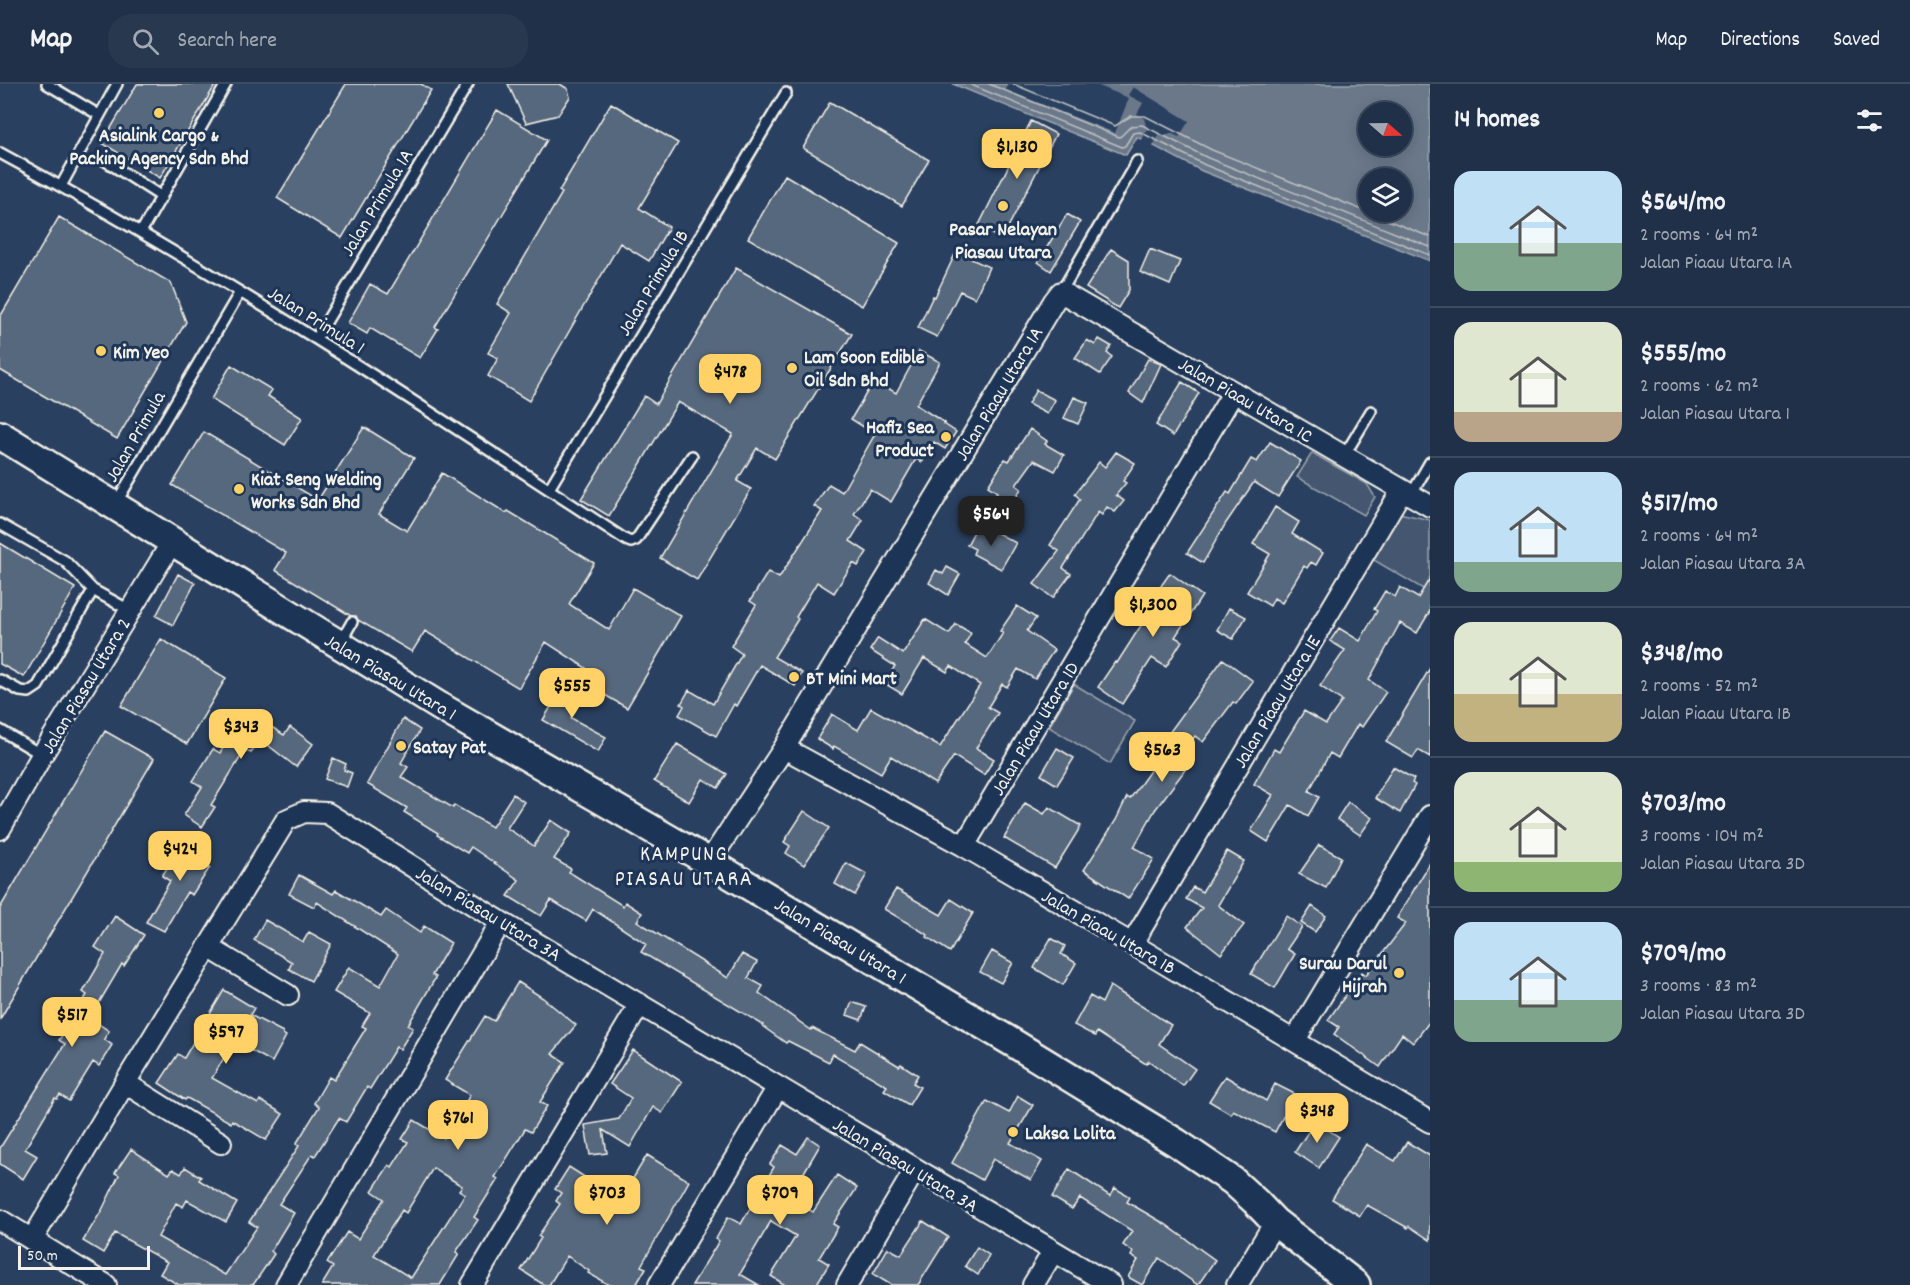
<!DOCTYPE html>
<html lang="en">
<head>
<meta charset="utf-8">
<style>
  body { margin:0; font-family:Dekko,sans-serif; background:#28384f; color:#f1f3f6; height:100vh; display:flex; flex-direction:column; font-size:22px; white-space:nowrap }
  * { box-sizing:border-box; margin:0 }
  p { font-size:20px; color:#a2a9b4 }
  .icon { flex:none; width:33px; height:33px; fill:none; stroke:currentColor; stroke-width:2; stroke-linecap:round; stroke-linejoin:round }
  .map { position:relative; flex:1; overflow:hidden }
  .details { display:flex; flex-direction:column; background:#203048; width:480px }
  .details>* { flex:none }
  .needle { width:39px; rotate:110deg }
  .fabs { position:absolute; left:1358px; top:18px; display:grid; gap:12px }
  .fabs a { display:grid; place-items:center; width:54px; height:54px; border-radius:50%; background:#203048; box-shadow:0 3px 15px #0003,0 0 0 2px #3d4b60; font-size:30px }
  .scale { position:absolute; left:18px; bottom:15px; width:132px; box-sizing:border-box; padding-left:6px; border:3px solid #f4f1e8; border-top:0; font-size:16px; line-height:21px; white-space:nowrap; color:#f4f1e8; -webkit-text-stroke:4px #1d3557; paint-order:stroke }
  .price { position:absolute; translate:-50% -51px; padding:0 14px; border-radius:12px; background:#ffd166; color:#111; font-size:20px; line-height:39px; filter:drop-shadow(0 2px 3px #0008) }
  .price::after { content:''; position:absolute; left:50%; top:36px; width:18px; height:14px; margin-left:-9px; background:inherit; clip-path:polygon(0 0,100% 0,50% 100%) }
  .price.selected { background:#222; color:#fff }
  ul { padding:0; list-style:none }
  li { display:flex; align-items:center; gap:18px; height:150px; padding:0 24px }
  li+li { border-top:2px solid #3d4b60 }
  li span { display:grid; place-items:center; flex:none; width:168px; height:120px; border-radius:18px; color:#555 }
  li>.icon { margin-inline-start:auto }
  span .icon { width:72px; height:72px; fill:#fffc; stroke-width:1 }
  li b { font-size:26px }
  h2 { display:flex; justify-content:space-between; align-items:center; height:72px; padding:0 24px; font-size:26px }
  header { display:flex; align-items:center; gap:36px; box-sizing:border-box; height:84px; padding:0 30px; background:#203048; border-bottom:2px solid #3d4b60 }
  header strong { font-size:28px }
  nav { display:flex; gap:33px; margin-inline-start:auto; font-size:21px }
  .search { width:420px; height:54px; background:#28384f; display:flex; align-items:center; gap:15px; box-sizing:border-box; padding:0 21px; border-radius:24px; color:#a2a9b4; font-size:22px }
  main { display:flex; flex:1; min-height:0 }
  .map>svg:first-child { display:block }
</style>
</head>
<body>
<header>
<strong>Map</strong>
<div class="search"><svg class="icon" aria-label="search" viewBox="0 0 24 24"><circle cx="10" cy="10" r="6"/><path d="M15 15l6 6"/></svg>Search here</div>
<nav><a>Map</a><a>Directions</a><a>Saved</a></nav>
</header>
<main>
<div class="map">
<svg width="1430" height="1201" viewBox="0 0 1430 1201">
  <rect width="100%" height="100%" fill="#2a4060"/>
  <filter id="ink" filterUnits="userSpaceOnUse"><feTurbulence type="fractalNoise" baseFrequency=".0167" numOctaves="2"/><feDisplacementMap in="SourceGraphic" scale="12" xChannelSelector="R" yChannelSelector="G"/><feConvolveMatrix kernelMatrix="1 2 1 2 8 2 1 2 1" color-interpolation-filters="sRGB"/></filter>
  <g filter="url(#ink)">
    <path fill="#445771" stroke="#9ca4ac" stroke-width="1.5" d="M1312,369L1367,400L1375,413L1364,431L1297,393Z
      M1395,428L1430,436V509L1367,472Z
      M1074,600L1135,637L1110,680L1049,643Z"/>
    <path fill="#6a788a" stroke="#a1a8b0" stroke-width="1.5" fill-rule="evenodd" d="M953,0H1430V177L1202,87L1137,53L1126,71ZM1368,28H1401V62H1368ZM1368,94H1401V128H1368Z"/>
    <path fill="#2a4060" d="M1008,0H1094L1129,14L1115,49L1006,6Z
      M1133,3L1189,37L1179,53L1171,49L1158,53L1152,64L1140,58L1147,46L1144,34L1137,30L1143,19L1128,11Z"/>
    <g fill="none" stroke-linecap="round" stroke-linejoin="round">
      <path stroke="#bdc1c2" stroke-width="1.5" d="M969,0L1122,63L1125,62L1133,49L1140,48L1205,81L1430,171
        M989,0L1119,53L1121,52L1131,42L1142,41L1208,74L1430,163
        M1013,0L1115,42L1131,32H1145L1212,66L1430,153"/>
    </g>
    <path fill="#56677d" stroke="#f4f1e8" stroke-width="1.5" fill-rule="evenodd" d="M137,0H216L160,94L102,59Z
      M346,0H421L431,6L342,154L277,114Z
      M508,0H560L568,5L570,13L558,31L526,39Z
      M830,18L929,76L902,122L803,64Z
      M611,19L678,59L639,124L669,143L649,177L620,159L529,317L488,292L498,274L488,269L511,229L497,220L562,109L559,107Z
      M497,26L547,56L435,243L438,245L420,274L370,244L367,250L348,239L370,200L388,210Z
      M1031,37L1056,50L1002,155L978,143Z
      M785,91L899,159L862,222L748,154Z
      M1067,130L1080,138L1051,187L1038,178Z
      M59,133L171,199L186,238L117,355L0,286V233Z
      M1111,165L1129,176V206L1118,224L1086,204Z
      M1150,165L1180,177L1170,201L1140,188Z
      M956,168L989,183L975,214L960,207L937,253L918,244L933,212L935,213Z
      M736,184L852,250L775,375L757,364L737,397L751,405L697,496L660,474L733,350L678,318L609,432L581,415L644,312L656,320Z
      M1099,255L1111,262L1107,269L1112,273L1100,290L1075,274L1087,256L1095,261Z
      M919,267L940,278L916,321L945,339L944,340L956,348L945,365L934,358L922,378L916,375L891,418L870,405L854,430L863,436L850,457L867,468L858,482L853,479L834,509L817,498L796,533L798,535L774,573L802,589L795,602L760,581L736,622L734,620L716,652L679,631L684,622L681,620L689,606L713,620L742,570L731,562L756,521L750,517L768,488L779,494L822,427L814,422L829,400L842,408L875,350L851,335L874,296L896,309Z
      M1148,275L1161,280L1143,319L1129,309Z
      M231,281L272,306L268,312L302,334L285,361L211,315Z
      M1182,298L1199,309L1173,352L1156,341Z
      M1036,306L1055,316L1047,330L1028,320Z
      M1074,313L1088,319L1078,340L1064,334Z
      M364,343L414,374L379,430L407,447L442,389L506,429L508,427L594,479L569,520L609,546L633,504L681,532L627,624L579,596L586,584L546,558L519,604L425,547L412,568L358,536L356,532H351L275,486L286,469L172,401L204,348L318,416Z
      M1030,345L1047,357L1045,360L1064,371L1055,387L1034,376L1016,401L1021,405L1007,428L991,418L997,408L988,402L1005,375L1009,377Z
      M1270,358L1301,377L1278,413L1254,398L1226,439L1203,479L1187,469L1227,408L1230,410L1251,375L1257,378Z
      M1116,368L1135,379L1123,397L1126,399L1116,411L1124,417L1115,428L1107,423L1102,431L1098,428L1063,484L1071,490L1053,514L1034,500L1059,467L1050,461L1080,415L1075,410L1099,378L1105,383Z
      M1275,423L1299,438L1292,450L1323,469L1316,481L1311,478L1307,484L1304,482L1282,519L1274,514L1270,522L1247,508L1270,470L1253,460Z
      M976,444L985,449L988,444L1016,459L1001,485L973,470L975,465L967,461Z
      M0,459L75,504L24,593L0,580Z
      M947,483L960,490L948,511L929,499L936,486L943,490Z
      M1170,489L1202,512L1175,553L1182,557L1166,583L1152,574L1122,620L1098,603L1115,578L1117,579L1158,515L1154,512Z
      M178,490L195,499L173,541L156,532Z
      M1430,494V527L1417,549L1400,539L1369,596L1386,608L1362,643L1358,640L1338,674L1330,669L1309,707L1319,713L1308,732L1290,721L1268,758L1251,747L1273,711L1254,700L1274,665L1279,668L1304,627L1326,640L1342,617L1320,602L1345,566L1330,557L1339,544L1360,557L1377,527L1374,525L1385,507L1395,513L1400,503L1418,514Z
      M1017,522L1036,534L1027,547L1054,566L1035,595L1018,585L1007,603L1002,600L988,623L998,629L976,664L994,675L984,691L954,672L935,700L891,672L881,689L834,662L833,665L817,655L832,630L858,646L871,624L940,663L980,601L951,582L947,588L924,574L902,610L884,599L895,582L870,566L878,554L903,570L925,535L949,550L956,540L971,549L965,560L987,574L1003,549L1000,547Z
      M1229,524L1246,533L1233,555L1217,546Z
      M161,555L226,594L187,660L121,622Z
      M1223,575L1253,597L1236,620L1233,618L1203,658L1195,652L1175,679L1185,686L1155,726L1134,763L1154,775L1128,815L1084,786L1116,736L1127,713L1130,715L1171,657L1166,653Z
      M1430,584V673L1418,666L1413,674L1386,658Z
      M564,601L583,613L571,634L606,653L598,668L543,636Z
      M246,627L284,651L290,643L313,660L296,683L260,655L251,669L245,666L211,721L215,723L202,743L184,731L202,703L193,697L213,665L220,669Z
      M403,635L420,646L401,679L408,683L401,693L453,724L454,721L492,743L513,710L524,718L507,744L534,762L551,736L571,749L554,775L571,785L569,788L623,822L625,818L642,829L637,837L728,894L742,870L757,878L748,894L763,902L759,909L811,946L812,944L855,966L860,958L899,982L901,980L918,991L913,999L920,1003L909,1021L884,1006L887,1002L833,970L829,978L788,957L786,959L762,942L763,941L641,868L646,860L593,825L586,837L551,816L541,832L508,812L519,796L471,763L467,769L437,751L438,749L404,728L407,724L367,700Z
      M105,647L154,675L0,935V824Z
      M677,660L727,690L718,704L703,695L689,718L654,697Z
      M1057,664L1074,674L1057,701L1041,691Z
      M333,674L346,680L344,686L352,689L347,703L325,695Z
      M1393,683L1414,695L1412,699L1415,701L1400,729L1375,714Z
      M1348,718L1372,734L1360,751L1337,735Z
      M1025,719L1044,730L1049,723L1081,742L1055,784L1004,754Z
      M804,727L829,744L804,781L786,769L790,762L784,758Z
      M185,755L210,771L204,780L210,783L192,811L187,808L164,847L146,838L170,797L162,792Z
      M1319,761L1341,773L1326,804L1299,790Z
      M1227,767L1244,777L1218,821L1244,841L1221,870L1187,843L1202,824L1186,815L1193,803L1202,808Z
      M846,779L867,790L855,811L835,800Z
      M1430,779V937L1413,959L1402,950L1380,983L1334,950L1339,943L1328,936L1362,888L1366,891L1406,839L1397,834Z
      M299,791L333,810L336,806L381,833L386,826L420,849L424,842L451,859L432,891L436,893L408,941L413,944L400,965L396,963L370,1005L367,1003L346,1038L339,1034L315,1072L312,1070L279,1120L294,1129L271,1167L274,1170L253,1201H179L160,1190L167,1178L115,1149L103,1169L83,1157L102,1126L119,1091L115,1089L131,1065L169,1090L173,1085L181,1090L185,1083L201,1093L199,1096L237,1119L226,1138L187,1116L183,1123L176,1119L158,1153L225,1191L257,1143L249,1138L299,1062L296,1060L319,1023L314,1019L329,993L334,996L366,944L362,942L370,929L334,908L349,883L380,902L398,870L317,818L314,823L289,810Z
      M896,805L941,831L951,815L973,829L950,868L927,853L928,851L884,825Z
      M1312,822L1326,832L1315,848L1301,839Z
      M115,832L144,851L124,882L122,880L90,934L109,947L104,955L112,961L99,982L93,978L69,1017L60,1011L57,1015L55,1014L25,1065L37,1072L23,1095L0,1080V1064L65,960L59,956L87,911L83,908L105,870L95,863Z
      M1286,832L1302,843L1287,865L1295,870L1275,904L1251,890Z
      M265,836L303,858L309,848L331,860L311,897L289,885L292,878L254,856Z
      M1051,854L1065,862L1061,870L1076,879L1063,901L1034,884Z
      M992,867L1013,879L1001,899L980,888Z
      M518,898L543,914L576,941L552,970L565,978L540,1018L547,1022L531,1048L525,1045L495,1093L498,1095L474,1133L478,1136L456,1168L459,1170L440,1201H322L333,1183L327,1179L347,1148L358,1155L384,1115L372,1107L389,1081L392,1083L408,1058L402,1055L414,1036L444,1054L470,1011L445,996L485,932L494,937ZM433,1084L462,1102L459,1106L465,1110L411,1194L374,1171L402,1126L406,1129Z
      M1110,902L1171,941L1159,960L1195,985L1183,1002L1149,977L1146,980L1097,948L1095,952L1074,941L1090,912L1102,919Z
      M224,906L254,924L250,931L283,948V950L286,952L272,978L234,957L212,994L258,1020L260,1016L283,1030L266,1056L232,1036L231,1039L187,1014L185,1016L159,999L178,970L184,974Z
      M852,918L866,923L861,936L847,931Z
      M633,966L682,998L662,1029L653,1023L630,1063L603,1046L607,1069L590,1071L585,1041L619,1035L631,1014L610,1000Z
      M1225,992L1266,1017L1275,1000L1295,1010L1275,1048L1233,1026L1231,1030L1209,1017Z
      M1018,1012L1033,1021L1010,1059L1042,1077L1031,1096L993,1075L982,1096L952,1079L987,1017L1009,1029Z
      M1315,1037L1339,1053L1319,1084L1295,1068Z
      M808,1053L820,1061L789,1114L813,1128L837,1091L857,1104L833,1140L838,1143L819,1174L829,1180L816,1201H785L771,1192L796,1152L771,1137L740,1190L759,1201H692L719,1157L716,1155L728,1133L741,1140L774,1083L770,1080L782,1061L797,1070Z
      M1407,1058L1430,1072V1156L1409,1142L1408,1144L1367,1121L1360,1132L1332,1115L1366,1060L1395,1077Z
      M647,1071L689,1097L641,1182L646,1184L636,1201H609L588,1189L589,1187L567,1172L549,1201H544L521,1186L541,1154L538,1152L560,1120L556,1117L561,1109L555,1105L569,1083L620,1116Z
      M1069,1085L1110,1112L1115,1104L1130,1113L1127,1118L1165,1140L1215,1176L1198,1201L1159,1174L1142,1201L1128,1193L1138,1176L1131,1172L1133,1168L1123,1161L1132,1147L1080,1114L1072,1125L1052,1113Z
      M923,1137L948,1153L918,1201H891L873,1190L888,1164L901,1171Z
      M977,1163L989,1171L978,1191L965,1182Z"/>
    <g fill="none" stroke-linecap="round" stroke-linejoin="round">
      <g stroke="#f4f1e8" stroke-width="14">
        <path id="lane" d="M47,0L99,31
          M0,69C216,186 421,321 626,456L631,458L636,456L692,372
          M101,74L162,113
          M61,102L117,0
          M141,148L226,0
          M1061,208L1137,77
          M316,255L468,0
          M1344,372L1371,327
          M549,405L786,9
          M1411,411L1430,378
          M115,421L240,208
          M0,440L65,477L93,506L131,527
          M340,559L352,538
          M0,596L20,607L29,608L38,602L93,506
          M0,646L42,671"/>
      </g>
      <g stroke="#f4f1e8" stroke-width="24">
        <path id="street" d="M784,664L964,762L1132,860L1430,1038
          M0,745L42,671L172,458
          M964,762L1233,309
          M709,778L784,664L1054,217L1061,208L1430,422
          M1132,860L1402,406
          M208,863L288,911
          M1295,956L1430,732
          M125,999L221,1059
          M0,1136L106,1201
          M32,1156L125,999L286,736L304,728L327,729L501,838L1111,1201
          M286,1201L501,838
          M472,1201L640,920
          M659,1201L778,1003
          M847,1201L915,1086
          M1033,1201L1053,1168
          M1237,1201L1275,1138"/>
      </g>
      <g stroke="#f4f1e8" stroke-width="32">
        <path id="secondary" d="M0,351L439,622L709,778L1015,960L1177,1059L1233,1097L1256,1118L1275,1138L1356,1201"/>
      </g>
      <use href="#lane" stroke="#1d3557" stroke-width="9"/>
      <use href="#street" stroke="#1d3557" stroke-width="20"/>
      <use href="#secondary" stroke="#1d3557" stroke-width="27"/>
    </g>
  </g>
  <g fill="#ffd166" stroke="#1d3557" stroke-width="2">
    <circle cx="159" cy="29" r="6"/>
    <circle cx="1003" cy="122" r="6"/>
    <circle cx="101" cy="267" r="6"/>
    <circle cx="792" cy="284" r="6"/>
    <circle cx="946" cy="353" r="6"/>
    <circle cx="239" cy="405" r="6"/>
    <circle cx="794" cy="593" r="6"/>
    <circle cx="401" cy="662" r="6"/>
    <circle cx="1399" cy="889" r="6"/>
    <circle cx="1013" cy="1048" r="6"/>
  </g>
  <g text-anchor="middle" stroke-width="6" stroke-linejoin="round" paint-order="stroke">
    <g font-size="20" font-weight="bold" fill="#f4f1e8" stroke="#1d3557" text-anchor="start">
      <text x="159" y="57" text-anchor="middle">Asialink Cargo &amp;<tspan x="159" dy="23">Packing Agency Sdn Bhd</tspan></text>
      <text x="1003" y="151" text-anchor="middle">Pasar Nelayan<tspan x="1003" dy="23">Piasau Utara</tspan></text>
      <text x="113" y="274">Kim Yeo</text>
      <text x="804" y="279">Lam Soon Edible<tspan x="804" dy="23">Oil Sdn Bhd</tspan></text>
      <text x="934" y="349" text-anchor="end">Hafiz Sea<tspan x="934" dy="23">Product</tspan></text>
      <text x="251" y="401">Kiat Seng Welding<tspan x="251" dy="23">Works Sdn Bhd</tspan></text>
      <text x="806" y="600">BT Mini Mart</text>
      <text x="413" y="669">Satay Pat</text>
      <text x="1387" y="885" text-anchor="end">Surau Darul<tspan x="1387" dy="23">Hijrah</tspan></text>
      <text x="1025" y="1055">Laksa Lolita</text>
    </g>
    <g font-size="20" fill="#f4f1e8" stroke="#1d3557">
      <text transform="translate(376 118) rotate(-59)" y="7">Jalan Primula 1A</text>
      <text transform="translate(652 198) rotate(-59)" y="7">Jalan Primula 1B</text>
      <text transform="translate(317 235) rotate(32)" y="7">Jalan Primula 1</text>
      <text transform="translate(998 309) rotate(-59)" y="7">Jalan Piaau Utara 1A</text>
      <text transform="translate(1246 315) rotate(30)" y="7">Jalan Piaau Utara 1C</text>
      <text transform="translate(134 352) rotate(-60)" y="7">Jalan Primula</text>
      <text transform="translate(391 592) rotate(31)" y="7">Jalan Piasau Utara 1</text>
      <text transform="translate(85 601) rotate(-59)" y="7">Jalan Piasau Utara 2</text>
      <text transform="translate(1276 617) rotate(-59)" y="7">Jalan Piaau Utara 1E</text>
      <text transform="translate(1034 644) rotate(-59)" y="7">Jalan Piaau Utara 1D</text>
      <text transform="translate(489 829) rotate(31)" y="7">Jalan Piasau Utara 3A</text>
      <text transform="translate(1109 847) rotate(30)" y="7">Jalan Piaau Utara 1B</text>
      <text transform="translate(841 856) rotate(31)" y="7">Jalan Piasau Utara 1</text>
      <text transform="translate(906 1080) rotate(31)" y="7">Jalan Piasau Utara 3A</text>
    </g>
    <g font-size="22" letter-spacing="1.5" fill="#f4f1e8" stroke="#1d3557">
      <text x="684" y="776">KAMPUNG<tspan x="684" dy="25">PIASAU UTARA</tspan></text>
    </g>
  </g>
</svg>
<div class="fabs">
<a><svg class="needle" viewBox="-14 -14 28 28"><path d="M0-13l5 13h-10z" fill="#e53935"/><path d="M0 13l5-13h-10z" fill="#a2a9b4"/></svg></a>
<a><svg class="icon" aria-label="layers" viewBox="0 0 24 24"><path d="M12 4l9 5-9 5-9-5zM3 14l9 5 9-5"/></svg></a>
</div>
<div class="scale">50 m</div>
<b class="price" style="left:1017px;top:96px">$1,130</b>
<b class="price" style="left:730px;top:321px">$478</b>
<b class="price selected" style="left:991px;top:463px">$564</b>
<b class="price" style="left:1153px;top:554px">$1,300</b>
<b class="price" style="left:572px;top:635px">$555</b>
<b class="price" style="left:241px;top:676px">$343</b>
<b class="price" style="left:1162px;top:699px">$563</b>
<b class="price" style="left:180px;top:798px">$424</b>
<b class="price" style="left:72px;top:964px">$517</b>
<b class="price" style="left:226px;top:981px">$597</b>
<b class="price" style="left:1317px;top:1060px">$348</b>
<b class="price" style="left:458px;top:1067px">$761</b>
<b class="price" style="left:607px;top:1142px">$703</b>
<b class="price" style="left:780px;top:1142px">$709</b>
</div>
<section class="details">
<h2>14 homes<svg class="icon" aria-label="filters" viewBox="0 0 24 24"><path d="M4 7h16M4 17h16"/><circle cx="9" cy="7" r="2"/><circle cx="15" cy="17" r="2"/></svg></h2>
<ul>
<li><span style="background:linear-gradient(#bfe0f5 60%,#7fa58c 0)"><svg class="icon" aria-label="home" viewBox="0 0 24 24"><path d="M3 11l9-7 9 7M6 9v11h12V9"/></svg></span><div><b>$564/mo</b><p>2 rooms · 64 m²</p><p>Jalan Piaau Utara 1A</p></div></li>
<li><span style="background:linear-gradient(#dfe7d0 75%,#b9a48a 0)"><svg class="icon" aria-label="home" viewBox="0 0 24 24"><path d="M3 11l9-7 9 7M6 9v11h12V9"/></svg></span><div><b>$555/mo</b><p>2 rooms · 62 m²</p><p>Jalan Piasau Utara 1</p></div></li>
<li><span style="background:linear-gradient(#bfe0f5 75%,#7fa58c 0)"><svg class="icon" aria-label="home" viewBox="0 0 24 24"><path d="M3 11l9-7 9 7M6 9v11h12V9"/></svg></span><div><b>$517/mo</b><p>2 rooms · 64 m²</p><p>Jalan Piasau Utara 3A</p></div></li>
<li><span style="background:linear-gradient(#dfe7d0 60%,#c2b280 0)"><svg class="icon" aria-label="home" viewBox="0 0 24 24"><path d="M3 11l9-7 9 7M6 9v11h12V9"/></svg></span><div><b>$348/mo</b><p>2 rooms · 52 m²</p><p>Jalan Piaau Utara 1B</p></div></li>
<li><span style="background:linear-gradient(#dfe7d0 75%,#8fb573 0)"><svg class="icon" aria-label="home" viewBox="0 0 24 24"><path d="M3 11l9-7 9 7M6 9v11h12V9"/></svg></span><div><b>$703/mo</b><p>3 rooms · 104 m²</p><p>Jalan Piasau Utara 3D</p></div></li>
<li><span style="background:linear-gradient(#bfe0f5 65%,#7fa58c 0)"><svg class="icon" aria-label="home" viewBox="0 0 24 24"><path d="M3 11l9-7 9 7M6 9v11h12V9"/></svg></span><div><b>$709/mo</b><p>3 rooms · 83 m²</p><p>Jalan Piasau Utara 3D</p></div></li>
</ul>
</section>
</main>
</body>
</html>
